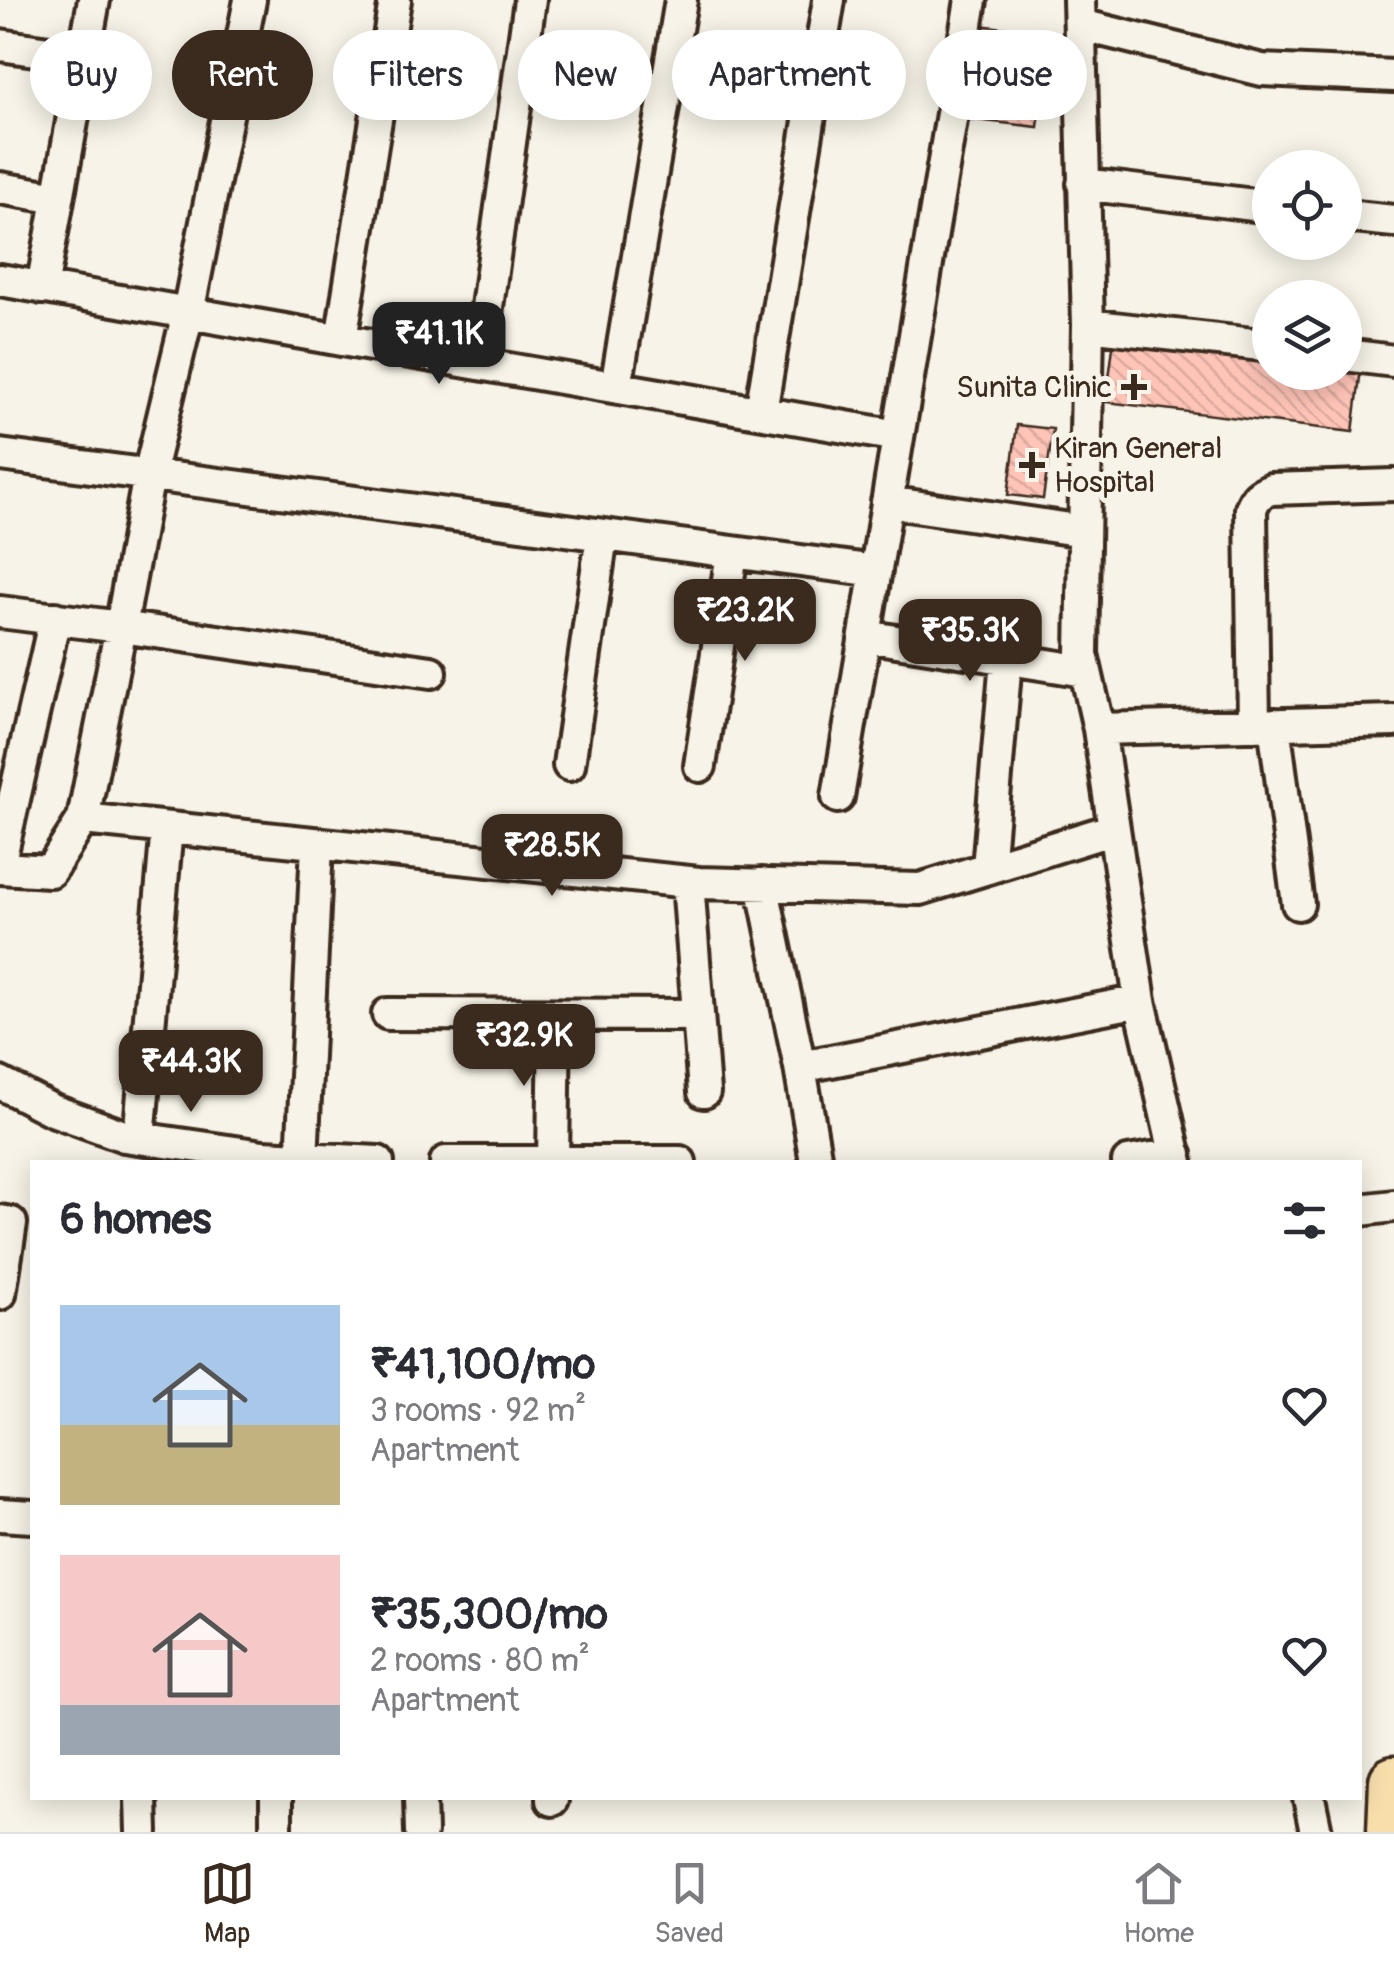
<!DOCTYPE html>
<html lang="en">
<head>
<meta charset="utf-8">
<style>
  body { margin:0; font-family:Pangolin,sans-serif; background:#f2f2f3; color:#2b2b33; height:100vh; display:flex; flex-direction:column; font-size:38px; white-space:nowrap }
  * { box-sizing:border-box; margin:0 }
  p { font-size:32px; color:#7c7c81 }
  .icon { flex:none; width:55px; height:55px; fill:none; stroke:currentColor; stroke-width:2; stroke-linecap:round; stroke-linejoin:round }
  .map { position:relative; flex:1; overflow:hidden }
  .drawer { position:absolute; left:30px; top:1160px; width:1332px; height:640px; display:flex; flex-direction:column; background:#fff; border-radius:0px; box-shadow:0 5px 25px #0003 }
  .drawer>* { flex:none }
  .banner { position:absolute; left:30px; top:30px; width:1335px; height:90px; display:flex; gap:20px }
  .fabs { position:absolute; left:1252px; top:150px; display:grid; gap:20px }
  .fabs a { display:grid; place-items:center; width:110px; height:110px; border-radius:50%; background:#fff; box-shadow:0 5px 25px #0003; font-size:50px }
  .price { position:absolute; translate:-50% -85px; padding:0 22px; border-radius:20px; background:#3b2a1e; color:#fff; font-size:32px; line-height:65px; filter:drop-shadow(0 2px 5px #0008) }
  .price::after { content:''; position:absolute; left:50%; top:60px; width:30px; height:22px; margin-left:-15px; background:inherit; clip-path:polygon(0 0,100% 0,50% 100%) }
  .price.on { background:#222; color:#fff }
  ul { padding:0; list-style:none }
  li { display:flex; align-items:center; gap:30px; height:250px; padding:0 30px }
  li span { display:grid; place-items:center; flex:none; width:280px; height:200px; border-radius:0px; color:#555 }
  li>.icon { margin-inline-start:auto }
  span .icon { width:120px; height:120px; fill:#fffc; stroke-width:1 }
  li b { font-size:42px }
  h2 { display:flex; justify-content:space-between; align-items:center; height:120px; padding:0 30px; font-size:42px }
  .chip { padding:0 35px; border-radius:45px; background:#fff; box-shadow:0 5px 25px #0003; font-size:35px; line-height:90px }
  .chip.on { background:#3b2a1e; color:#fff }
  .menu { display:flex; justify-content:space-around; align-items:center; height:140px; border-top:2px solid #e1e1e2; background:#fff; font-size:28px; color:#7c7c81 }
  .menu a { display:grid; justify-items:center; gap:5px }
  .menu .on { color:#3b2a1e }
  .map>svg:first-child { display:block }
</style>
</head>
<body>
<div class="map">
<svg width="1394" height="1832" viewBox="0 0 1394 1832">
  <defs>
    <pattern id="building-back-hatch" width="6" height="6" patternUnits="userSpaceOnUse" patternTransform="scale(2.5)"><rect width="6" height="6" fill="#ffc4b8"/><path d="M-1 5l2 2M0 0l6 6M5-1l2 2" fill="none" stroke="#dba99e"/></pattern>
  </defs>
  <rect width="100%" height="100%" fill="#f7f3e8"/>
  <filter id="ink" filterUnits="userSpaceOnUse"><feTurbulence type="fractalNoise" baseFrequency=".01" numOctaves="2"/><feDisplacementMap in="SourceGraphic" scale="20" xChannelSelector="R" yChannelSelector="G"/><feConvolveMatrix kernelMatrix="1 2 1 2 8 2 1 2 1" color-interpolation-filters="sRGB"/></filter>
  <g filter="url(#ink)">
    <path fill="url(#building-back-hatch)" stroke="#3b2a1e" stroke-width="2.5" d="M978,25L1050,33L1038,127L966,119Z
      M1115,331L1270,350V372H1345V359L1362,361L1353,432L1106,402Z
      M1017,425L1053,429L1043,499L1008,495Z"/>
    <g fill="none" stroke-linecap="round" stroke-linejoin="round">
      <g stroke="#3b2a1e" stroke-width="38">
        <path id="minor" d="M250,0L188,313L149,475L121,627L431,672
          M1079,0L1088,325L1082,654L1099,729L1140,1001L1177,1162
          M1081,25L1262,70L1394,76
          M0,45L84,57
          M1083,184L1270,207
          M0,188L58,198
          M1345,216L1394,221
          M0,280L479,364L530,0
          M42,288L94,0
          M1088,325L1270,346
          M341,340L395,0
          M1345,355L1394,361
          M479,364L898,436
          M616,387L681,0
          M761,412L829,0
          M0,455L876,571
          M887,502L1084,531
          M0,612L121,627L83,819
          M865,636L1085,671
          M1274,724L1298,904
          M1254,725L1251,509C1255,497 1260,493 1271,489L1394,485
          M1099,729L1394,721
          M569,765L602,536
          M700,766L732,553
          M838,797L971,0
          M0,861L55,618
          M0,868L50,871L83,819L699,883L920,889L1114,829
          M988,868L1006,660
          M688,882L704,1092
          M762,884L800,1067L816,1162
          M388,1014L698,1015
          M800,1067L1140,1001
          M0,1083L52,1110L124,1136L263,1156L378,1162
          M139,1138L167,828
          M302,1160L317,845
          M446,1162H680
          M553,1162L555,1015
          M1128,1162L1176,1154
          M1360,1210L1394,1206
          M0,1221L11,1223L0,1294
          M0,1515L32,1517
          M141,1798L142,1832
          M276,1798V1832
          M420,1798L421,1832
          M552,1798V1800
          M1309,1798L1316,1832"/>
      </g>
      <g stroke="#3b2a1e" stroke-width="55">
        <path id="primary" d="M1392,1832L1394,1781"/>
      </g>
      <use href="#minor" stroke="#f7f3e8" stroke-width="30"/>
      <use href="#primary" stroke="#f8deab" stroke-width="48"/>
    </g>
  </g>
  <g fill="#3b2a1e" stroke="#f7f3e8" stroke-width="4">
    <path d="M1129 372h10v10h10v10h-10v10h-10v-10h-10v-10h10z"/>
    <path d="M1027 450h10v10h10v10h-10v10h-10v-10h-10v-10h10z"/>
  </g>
  <g text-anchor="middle" stroke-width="10" stroke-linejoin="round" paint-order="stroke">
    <g font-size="30" fill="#3b2a1e" stroke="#f7f3e8" text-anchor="end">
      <text x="1112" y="397">Sunita Clinic</text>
      <text x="1054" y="458" text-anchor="start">Kiran General<tspan x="1054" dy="34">Hospital</tspan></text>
    </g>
  </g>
</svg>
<div class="fabs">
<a><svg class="icon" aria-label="locate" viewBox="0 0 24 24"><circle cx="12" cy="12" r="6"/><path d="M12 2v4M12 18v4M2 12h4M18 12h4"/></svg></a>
<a><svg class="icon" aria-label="layers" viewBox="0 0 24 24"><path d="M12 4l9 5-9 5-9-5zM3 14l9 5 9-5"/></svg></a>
</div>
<b class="price on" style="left:439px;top:387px">₹41.1K</b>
<b class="price" style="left:745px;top:664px">₹23.2K</b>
<b class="price" style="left:970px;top:684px">₹35.3K</b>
<b class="price" style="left:552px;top:899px">₹28.5K</b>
<b class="price" style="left:524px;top:1089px">₹32.9K</b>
<b class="price" style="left:191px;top:1115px">₹44.3K</b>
<div class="banner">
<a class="chip">Buy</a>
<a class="chip on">Rent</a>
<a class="chip">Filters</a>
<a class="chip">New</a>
<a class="chip">Apartment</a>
<a class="chip">House</a>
</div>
<section class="drawer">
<h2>6 homes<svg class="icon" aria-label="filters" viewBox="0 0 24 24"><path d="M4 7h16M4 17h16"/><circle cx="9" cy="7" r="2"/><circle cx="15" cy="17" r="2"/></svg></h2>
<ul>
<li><span style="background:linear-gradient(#a9c7e8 60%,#c2b280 0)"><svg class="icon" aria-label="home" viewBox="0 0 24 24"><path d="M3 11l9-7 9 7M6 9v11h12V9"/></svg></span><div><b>₹41,100/mo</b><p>3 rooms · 92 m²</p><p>Apartment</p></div><svg class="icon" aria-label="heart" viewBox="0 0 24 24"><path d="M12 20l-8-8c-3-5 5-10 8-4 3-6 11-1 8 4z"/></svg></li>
<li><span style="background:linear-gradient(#f6c9c9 75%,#9aa5b1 0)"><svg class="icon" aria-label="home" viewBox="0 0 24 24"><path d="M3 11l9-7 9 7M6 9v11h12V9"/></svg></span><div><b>₹35,300/mo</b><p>2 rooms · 80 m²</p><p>Apartment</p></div><svg class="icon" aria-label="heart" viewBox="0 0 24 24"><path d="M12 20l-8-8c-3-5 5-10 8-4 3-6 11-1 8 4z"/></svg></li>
</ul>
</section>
</div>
<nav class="menu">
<a class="on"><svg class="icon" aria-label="map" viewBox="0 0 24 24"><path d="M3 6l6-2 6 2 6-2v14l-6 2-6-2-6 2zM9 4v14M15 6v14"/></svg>Map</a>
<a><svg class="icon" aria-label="saved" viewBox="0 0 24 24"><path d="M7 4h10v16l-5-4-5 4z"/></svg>Saved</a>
<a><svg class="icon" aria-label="home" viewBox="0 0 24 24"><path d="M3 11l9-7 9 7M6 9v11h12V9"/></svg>Home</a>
</nav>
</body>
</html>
